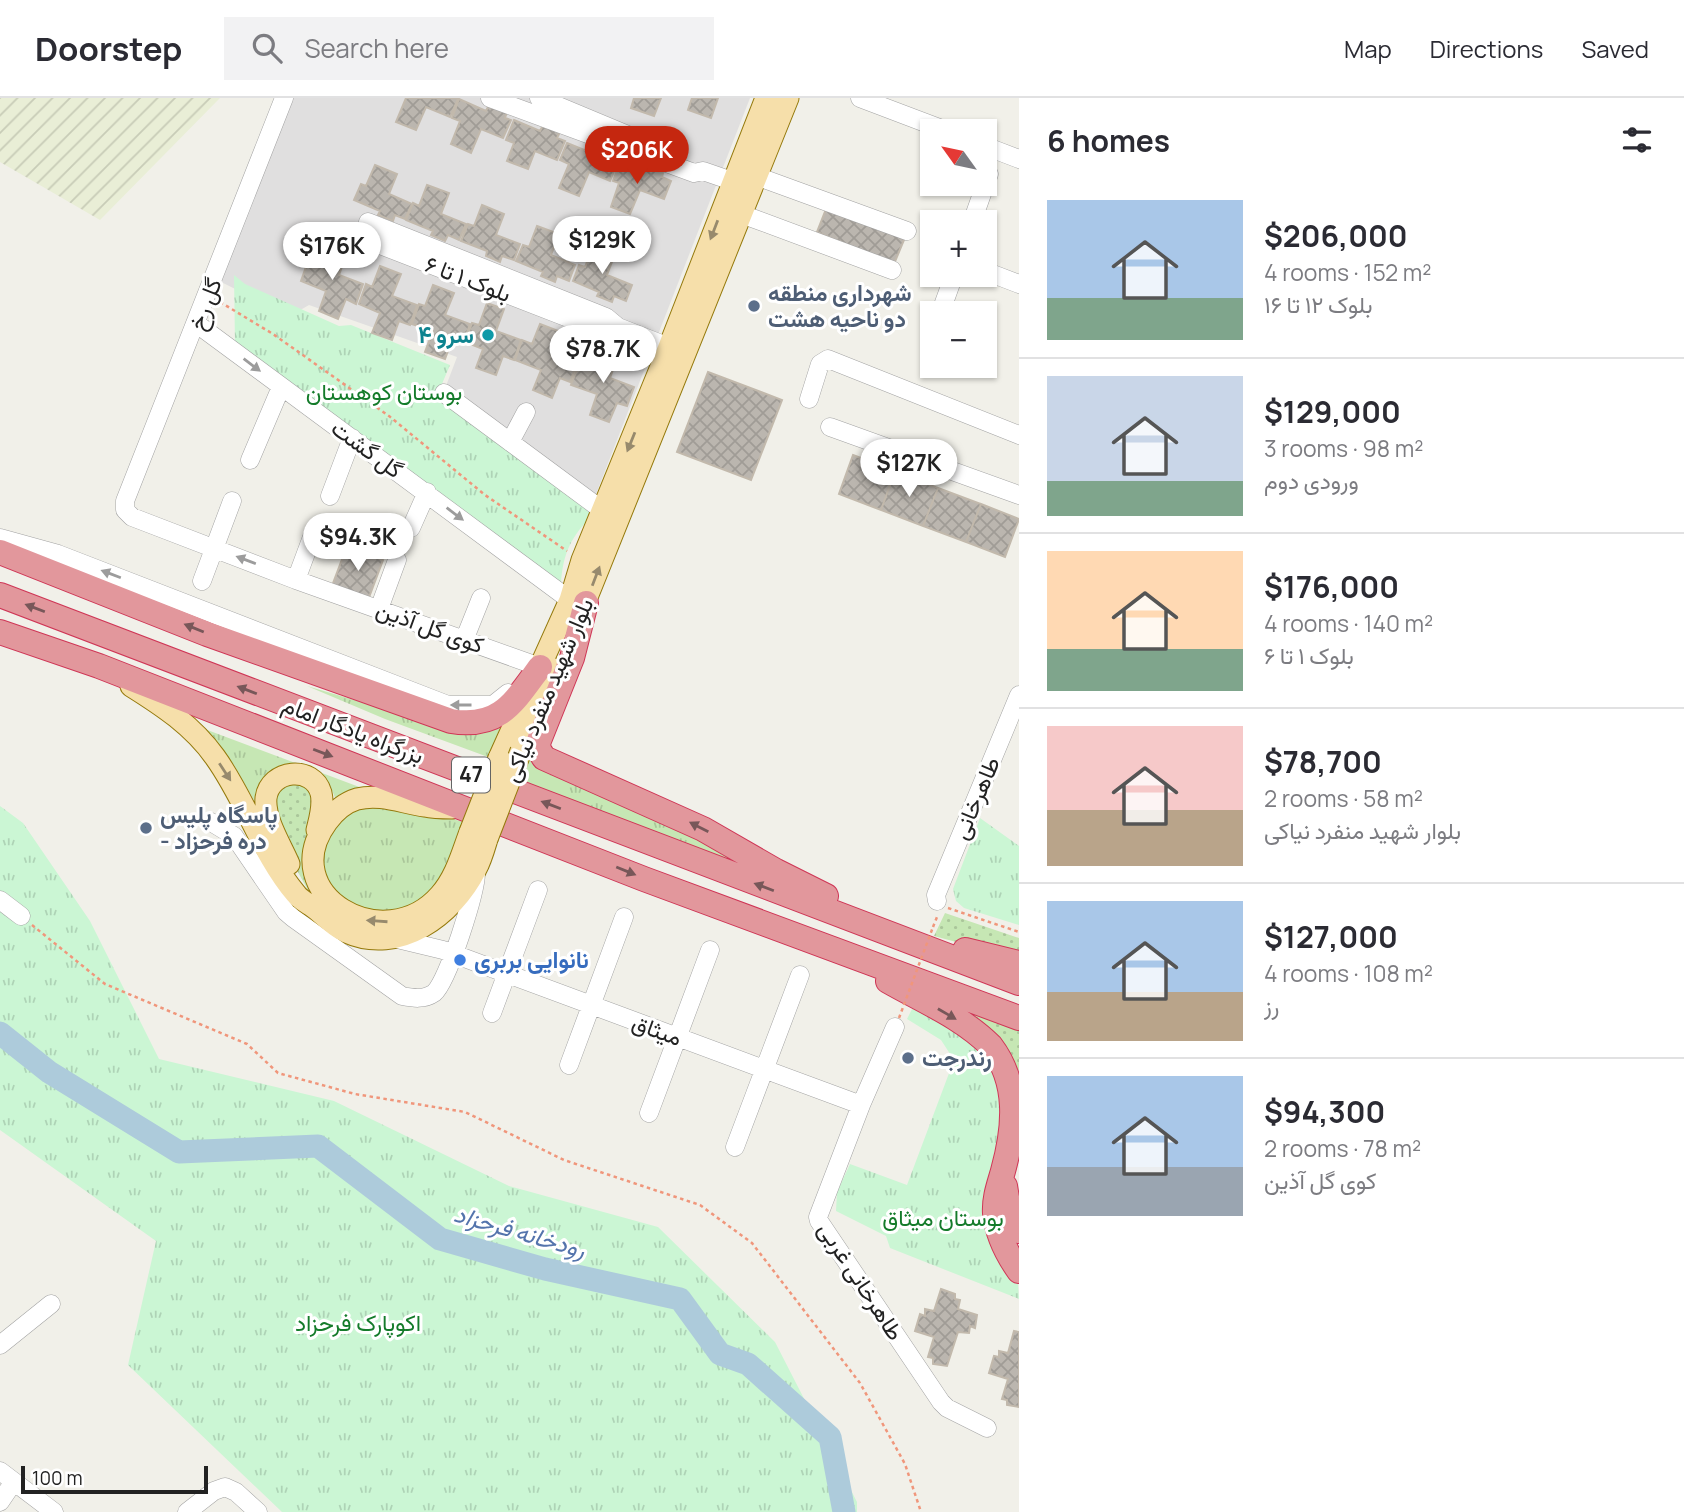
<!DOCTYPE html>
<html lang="en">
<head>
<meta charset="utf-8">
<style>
  body { margin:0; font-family:Manrope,Vazirmatn,sans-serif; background:#f2f2f3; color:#2b2b33; height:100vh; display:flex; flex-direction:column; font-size:26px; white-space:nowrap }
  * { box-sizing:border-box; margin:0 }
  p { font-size:23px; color:#7c7c81 }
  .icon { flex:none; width:38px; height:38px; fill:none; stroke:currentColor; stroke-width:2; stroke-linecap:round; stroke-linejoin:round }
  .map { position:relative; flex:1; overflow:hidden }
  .panel { display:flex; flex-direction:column; background:#fff; width:665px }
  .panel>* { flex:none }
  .needle { width:46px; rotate:303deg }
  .buttons { position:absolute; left:920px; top:21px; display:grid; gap:14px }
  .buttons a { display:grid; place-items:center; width:77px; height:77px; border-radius:0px; background:#fff; box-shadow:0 2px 5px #0004; font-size:35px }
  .scale { position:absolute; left:21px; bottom:18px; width:187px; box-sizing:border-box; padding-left:7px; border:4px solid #222; border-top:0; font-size:19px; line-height:24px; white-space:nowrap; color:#222; -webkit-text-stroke:5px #fff; paint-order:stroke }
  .price { position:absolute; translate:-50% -60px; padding:0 16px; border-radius:24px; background:#fff; color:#222; font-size:23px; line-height:46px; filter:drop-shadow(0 2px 4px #0008) }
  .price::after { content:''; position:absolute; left:50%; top:42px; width:21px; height:16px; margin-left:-10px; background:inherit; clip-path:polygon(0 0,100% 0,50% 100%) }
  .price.on { background:#c5270f; color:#fff }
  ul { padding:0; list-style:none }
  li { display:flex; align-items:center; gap:21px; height:175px; padding:0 28px }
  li+li { border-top:2px solid #e1e1e2 }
  li span { display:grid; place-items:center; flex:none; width:196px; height:140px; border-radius:0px; color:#555 }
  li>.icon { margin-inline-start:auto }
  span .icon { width:84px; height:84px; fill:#fffc; stroke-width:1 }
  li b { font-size:30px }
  h2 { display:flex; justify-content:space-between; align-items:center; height:84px; padding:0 28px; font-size:30px }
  header { display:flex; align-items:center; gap:42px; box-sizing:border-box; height:98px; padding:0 35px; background:#fff; border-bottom:2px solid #e1e1e2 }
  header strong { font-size:33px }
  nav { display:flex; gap:38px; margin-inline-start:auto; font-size:24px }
  .search { width:490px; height:63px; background:#f2f2f3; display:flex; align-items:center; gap:18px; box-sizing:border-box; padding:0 24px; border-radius:0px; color:#7c7c81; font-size:26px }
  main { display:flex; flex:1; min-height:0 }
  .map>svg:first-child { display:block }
</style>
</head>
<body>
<header>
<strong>Doorstep</strong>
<div class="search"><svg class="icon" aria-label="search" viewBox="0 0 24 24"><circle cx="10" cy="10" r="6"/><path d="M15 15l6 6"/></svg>Search here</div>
<nav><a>Map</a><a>Directions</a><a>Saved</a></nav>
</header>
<main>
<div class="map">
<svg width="1019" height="1414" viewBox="0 0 1019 1414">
  <defs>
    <pattern id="farmland-furrows" width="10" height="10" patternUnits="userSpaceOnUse" patternTransform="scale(1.75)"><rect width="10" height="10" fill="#e9eed6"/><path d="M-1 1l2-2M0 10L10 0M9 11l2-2" fill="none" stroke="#c8ccb7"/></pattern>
    <pattern id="grass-tufts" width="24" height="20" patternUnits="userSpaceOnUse" patternTransform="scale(1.75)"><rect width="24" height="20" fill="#c6e7b4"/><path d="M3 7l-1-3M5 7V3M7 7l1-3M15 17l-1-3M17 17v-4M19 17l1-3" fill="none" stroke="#aac69a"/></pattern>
    <pattern id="park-tufts" width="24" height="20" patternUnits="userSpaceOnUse" patternTransform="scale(1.75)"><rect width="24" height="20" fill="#cbf6d4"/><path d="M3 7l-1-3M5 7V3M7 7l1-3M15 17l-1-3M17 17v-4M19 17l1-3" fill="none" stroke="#aed3b6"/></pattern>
    <pattern id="garden-dots" width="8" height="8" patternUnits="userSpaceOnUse" patternTransform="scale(1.75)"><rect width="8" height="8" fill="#c6e7b4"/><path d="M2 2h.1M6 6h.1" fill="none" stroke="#aac69a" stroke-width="1.8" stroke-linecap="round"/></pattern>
    <pattern id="building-cross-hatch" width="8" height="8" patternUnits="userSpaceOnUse" patternTransform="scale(1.75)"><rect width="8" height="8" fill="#bbb6af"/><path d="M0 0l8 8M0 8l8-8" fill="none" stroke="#a09c96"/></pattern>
  </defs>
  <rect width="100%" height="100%" fill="#f1f0e9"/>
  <path fill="#e0dfdf" d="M291,0H750L596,396L446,288L457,259L309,207L290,218L217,182Z"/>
  <path fill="url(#farmland-furrows)" d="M0,0H220L100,122L0,64Z"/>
  <path fill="url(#grass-tufts)" d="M307,588L473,637L500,630L488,659L385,621Z
    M202,630L362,690L336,702L329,685L323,678L259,691L255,704L234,667Z
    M534,650L814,795L515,681Z
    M364,704L422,712L463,724C451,755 442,796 408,811C398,816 366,812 353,811L322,778L323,744L327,733Z"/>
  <path fill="url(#park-tufts)" d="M234,177L245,186L339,228L351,227L450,267L436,300L594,416C571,438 563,455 561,486L235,247Z
    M0,708L23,725L90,823L159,961L334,1003L509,1088L658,1129L775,1244L857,1404V1414H282L128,1267L156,1143L0,1032Z
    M980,720L1019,748V827L964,810L956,803L953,791Z
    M914,907L956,933L993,965L1008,1030L1019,1201L890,1150L886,1138L836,1113L837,1094L850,1066L907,1087L954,962L941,942L907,921Z"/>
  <path fill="url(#garden-dots)" d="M288,681L314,692L320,797L313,801L290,760L270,699Z
    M945,815L1019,840V861L934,838Z
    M958,909L1019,932V974L1012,960Z"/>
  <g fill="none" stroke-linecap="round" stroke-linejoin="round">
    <path stroke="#adcbdb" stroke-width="23" d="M0,935L49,974L179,1054L318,1048L440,1141L545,1171L680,1201L720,1256L748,1266L830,1339L844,1414"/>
  </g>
  <path fill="url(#building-cross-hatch)" stroke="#c2b9ac" stroke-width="2" d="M406,0H456L458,1L450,19L426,9L416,32L396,24Z
    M634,0H661L654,18L631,10Z
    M692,0H718L711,20L688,12Z
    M459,1L486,13L489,7L507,14L505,20L511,22L503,40L481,31L471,55L451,46L460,23L452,20Z
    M514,22L540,33L543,27L560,34L557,40L565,43L557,62L535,53L528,71L507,63L514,45L506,42Z
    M567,45L594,56L596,50L611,56L609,60L618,64L610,83L589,74L579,98L559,90L569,66L560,62Z
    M620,64L644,73L646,68L663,75L662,79L671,83L664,101L640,92L630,116L611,109L619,85L613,83Z
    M375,67L397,76L389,96L412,106L405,121L395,117L393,123L378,117L380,113L354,102L361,86L366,88Z
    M427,87L449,95L441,116L466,126L459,142L448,137L445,143L431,137L433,133L406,122L413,105L419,108Z
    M828,106L906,137L894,166L817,134Z
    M482,107L504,116L496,137L520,146L514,162L502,158L500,164L486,158L487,153L461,143L468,126L474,128Z
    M537,128L559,136L551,157L575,167L569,183L557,178L555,184L541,178L543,174L516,163L523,147L529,149Z
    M326,147L347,155L339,177L363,186L356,206L346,201L338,221L319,213L326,193L301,183L308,163L318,167Z
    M593,148L615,156L607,177L632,187L626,203L614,198L612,204L597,198L599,194L573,183L579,167L585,169Z
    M380,168L401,176L392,198L417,207L410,227L399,223L392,242L372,235L380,215L359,206L366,186L372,189Z
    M433,187L454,195L445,217L470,226L463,246L452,242L445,261L425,254L433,233L412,226L419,206L425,208Z
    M487,205L504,211L496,233L521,242L514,262L503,258L496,277L476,270L483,251L465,244L472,225L479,227Z
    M540,226L561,234L553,255L577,265L570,284L560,280L552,300L533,292L541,272L515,262L522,242L532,246Z
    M597,250L618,258L610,280L634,289L627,308L617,305L609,324L590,317L597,296L571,287L579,266L589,270Z
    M708,274L782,302L751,382L677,354Z
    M853,357L895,373L881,412L839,396Z
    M895,373L938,390L923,428L881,412Z
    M938,390L981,406L966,444L923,428Z
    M981,406L1019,421L1005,459L966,444Z
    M347,448L383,462L368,502L332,488Z
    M941,1191L955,1196V1201L960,1202L958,1211L977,1217L975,1230L970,1228L969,1235L958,1234L947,1268L933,1266V1260L928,1259L934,1239L915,1233L920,1216L925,1218V1211L934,1213Z
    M1014,1233L1019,1234V1309L1007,1307V1302L1002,1301L1008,1281L989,1275L994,1258L999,1259V1253L1008,1255Z"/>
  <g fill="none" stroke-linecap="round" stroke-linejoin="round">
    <g stroke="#a3a3a3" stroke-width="19">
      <path id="minor" d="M284,0L125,403V412L132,419L296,482L540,569
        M490,0L694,75L703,73L732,83
        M539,0L671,55
        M860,0L947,33
        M985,48L1019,61
        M767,82L907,133
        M752,120L892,172
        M368,124L606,219L618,229L669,249
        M972,124L989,76
        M357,138L602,233L618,229
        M985,173L1019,186
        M941,213L954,177
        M197,226L570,502
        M444,295L602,412
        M809,301L820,266L828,261L1019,337
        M830,329L1019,397
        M510,344L526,314
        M250,362L281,289
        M330,398L352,340
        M411,430L427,394
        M0,440L58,456L448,607H493L508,595
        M296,482L312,439
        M202,483L232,403
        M379,511L397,462
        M463,545L481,500
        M211,724L234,738L286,814L293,820L402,898C413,900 424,902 434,895C448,883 476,794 476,775
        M0,802L21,818
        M937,803L936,797L1019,597
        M393,840L443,852L861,1007
        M492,915L538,792
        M895,929L861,1007L818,1119L819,1123L941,1304L947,1310L987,1330
        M569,967L624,819
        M649,1015L710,852
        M735,1049L800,877
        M0,1247L51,1206
        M0,1373L54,1414
        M0,1404L13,1385
        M187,1414L214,1393L225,1389L236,1394L258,1414"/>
    </g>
    <g stroke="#94790b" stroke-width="23">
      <path id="major" d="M579,519L788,0
        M131,588C163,608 193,628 215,659C246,702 262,756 296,796C301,803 310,806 317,812C326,820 335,829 346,834C399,858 453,817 476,771C481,762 484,751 487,741
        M521,653L555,571
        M499,660L570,502L582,462L669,249L766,0
        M452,710C443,710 434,710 425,708C402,705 381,695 357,701C344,705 335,713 327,724C274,796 384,861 440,797C456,779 462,755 470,734
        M289,766C281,747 264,721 266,700C270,671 313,667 321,695C324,707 320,720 317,732"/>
    </g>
    <g stroke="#cf3656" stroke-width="26">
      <path id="highway" d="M0,454L207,536L451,623C500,631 514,604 540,569
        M0,497L1019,885
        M586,505L572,560L538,645L539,652L544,660L703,731L776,773L826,798
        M0,534L99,568L644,781L1019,920
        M965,852L1019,865
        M888,883C923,903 962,919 991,948C1019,985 1015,1029 1003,1073C999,1087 994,1100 995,1115C997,1136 1007,1156 1019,1173
        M1005,1088L1007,1100L1019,1133"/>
    </g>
    <path stroke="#f0967b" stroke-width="2.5" stroke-dasharray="3.5 3.5" stroke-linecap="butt" d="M220,204L273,236L389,318L485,397L567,453
      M948,810L1019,834
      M32,827L105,886L247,946L278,975L355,996L465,1014L564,1062L700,1107L752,1145L860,1285L905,1366L921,1414
      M933,829L937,819"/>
    <use href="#minor" stroke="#fff" stroke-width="18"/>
    <use href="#major" stroke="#f6dfaa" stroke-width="21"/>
    <use href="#highway" stroke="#e2979c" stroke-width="24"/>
    <g stroke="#94790b" stroke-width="23" stroke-linecap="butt">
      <path id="major-bridge" d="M470,734L499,660
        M487,741L521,653"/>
    </g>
    <path stroke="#f0967b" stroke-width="2.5" stroke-dasharray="3.5 3.5" stroke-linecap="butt" d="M899,920L933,829"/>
    <use href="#major-bridge" stroke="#f6dfaa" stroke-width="21"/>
  </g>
  <defs><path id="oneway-solid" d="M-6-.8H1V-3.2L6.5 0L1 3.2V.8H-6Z" transform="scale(1.75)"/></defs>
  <g fill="#978a6d">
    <use href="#oneway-solid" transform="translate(714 132) rotate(111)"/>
    <use href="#oneway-solid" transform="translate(631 344) rotate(112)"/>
    <use href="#oneway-solid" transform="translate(596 478) rotate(-69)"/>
    <use href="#oneway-solid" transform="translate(225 674) rotate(57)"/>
    <use href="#oneway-solid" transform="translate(377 823) rotate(-176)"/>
  </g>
  <g fill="#9c9c9c">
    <use href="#oneway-solid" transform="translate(252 267) rotate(37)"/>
    <use href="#oneway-solid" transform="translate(455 416) rotate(37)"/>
    <use href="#oneway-solid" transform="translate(246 462) rotate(-159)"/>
    <use href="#oneway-solid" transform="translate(111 476) rotate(-159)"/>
    <use href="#oneway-solid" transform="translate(461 607) rotate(-180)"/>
  </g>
  <g fill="#785759">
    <use href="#oneway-solid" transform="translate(35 510) rotate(-159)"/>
    <use href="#oneway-solid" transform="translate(194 530) rotate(-158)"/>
    <use href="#oneway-solid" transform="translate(247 592) rotate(-159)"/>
    <use href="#oneway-solid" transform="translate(323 655) rotate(21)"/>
    <use href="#oneway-solid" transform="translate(551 707) rotate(-159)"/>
    <use href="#oneway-solid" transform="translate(699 729) rotate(-153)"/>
    <use href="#oneway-solid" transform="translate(626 773) rotate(22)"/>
    <use href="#oneway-solid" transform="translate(764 789) rotate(-159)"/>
    <use href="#oneway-solid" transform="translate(947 916) rotate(30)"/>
  </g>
  <g fill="#5c6f8a" stroke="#fff" stroke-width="2.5">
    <circle cx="754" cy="208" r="7"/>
    <circle cx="146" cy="730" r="7"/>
    <circle cx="908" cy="960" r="7"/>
  </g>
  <circle fill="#0f9aa8" stroke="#fff" stroke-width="2.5" cx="488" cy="237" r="7"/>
  <circle fill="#3f7fe0" stroke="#fff" stroke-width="2.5" cx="460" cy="862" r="7"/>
  <g text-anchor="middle" stroke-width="6" stroke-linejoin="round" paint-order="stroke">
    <rect fill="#fff" stroke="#646464" stroke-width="2" x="452" y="659.5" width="38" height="35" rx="5"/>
    <g font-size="21" font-weight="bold" fill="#222">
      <text x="471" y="684">47</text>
    </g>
    <g font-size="23" fill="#222" stroke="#fff">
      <text transform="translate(468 181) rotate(21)" y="8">بلوک ۱ تا ۶</text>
      <text transform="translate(205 206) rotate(-69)" y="8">گل رخ</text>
      <text transform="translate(367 351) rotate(36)" y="8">گل گشت</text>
      <text transform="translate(430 529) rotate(20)" y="8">کوی گل آذین</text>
      <text transform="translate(548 592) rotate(-67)" y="8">بلوار شهید منفرد نیاکی</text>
      <text transform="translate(353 632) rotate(21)" y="8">بزرگراه یادگار امام</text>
      <text transform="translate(976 700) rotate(-67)" y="8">طاهرخانی</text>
      <text transform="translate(657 932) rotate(20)" y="8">میثاق</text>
      <text transform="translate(861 1183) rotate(57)" y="8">طاهرخانی غربی</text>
    </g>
    <g font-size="23" font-weight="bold" fill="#4e5e75" stroke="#fff" text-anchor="start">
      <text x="768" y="203">شهرداری منطقه<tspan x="768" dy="26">دو ناحیه هشت</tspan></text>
      <text x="160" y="725">پاسگاه پلیس<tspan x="160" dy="26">- دره فرحزاد</tspan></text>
      <text x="922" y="968">رندرجت</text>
    </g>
    <g font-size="23" font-weight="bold" fill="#0d838f" stroke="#fff" text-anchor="end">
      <text x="474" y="245">سرو ۴</text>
    </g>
    <g font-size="23" fill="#147b2a" stroke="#fff">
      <text x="384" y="302">بوستان کوهستان</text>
      <text x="943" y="1128">بوستان میثاق</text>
      <text x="358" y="1233">اکوپارک فرحزاد</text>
    </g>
    <g font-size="23" font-weight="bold" fill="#366cbe" stroke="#fff" text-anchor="start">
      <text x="474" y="870">نانوایی بربری</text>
    </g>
    <g font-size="24" font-style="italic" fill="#5474ac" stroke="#fff">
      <text transform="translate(520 1134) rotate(16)" y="8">رودخانه فرحزاد</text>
    </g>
  </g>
</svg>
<div class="buttons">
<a><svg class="needle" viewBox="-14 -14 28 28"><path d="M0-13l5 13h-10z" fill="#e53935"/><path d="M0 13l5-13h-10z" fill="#7c7c81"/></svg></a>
<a>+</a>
<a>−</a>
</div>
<div class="scale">100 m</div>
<b class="price on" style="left:637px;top:88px">$206K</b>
<b class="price" style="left:602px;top:178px">$129K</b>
<b class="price" style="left:332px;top:184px">$176K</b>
<b class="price" style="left:603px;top:287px">$78.7K</b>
<b class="price" style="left:909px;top:401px">$127K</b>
<b class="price" style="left:358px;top:475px">$94.3K</b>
</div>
<section class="panel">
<h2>6 homes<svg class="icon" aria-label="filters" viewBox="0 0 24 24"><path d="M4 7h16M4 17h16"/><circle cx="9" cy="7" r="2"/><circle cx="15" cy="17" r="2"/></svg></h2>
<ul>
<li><span style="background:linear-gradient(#a9c7e8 70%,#7fa58c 0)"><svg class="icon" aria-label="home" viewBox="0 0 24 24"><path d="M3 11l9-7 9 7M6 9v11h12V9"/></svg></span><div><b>$206,000</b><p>4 rooms · 152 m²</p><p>بلوک ۱۲ تا ۱۶</p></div></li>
<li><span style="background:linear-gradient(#c9d6e8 75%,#7fa58c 0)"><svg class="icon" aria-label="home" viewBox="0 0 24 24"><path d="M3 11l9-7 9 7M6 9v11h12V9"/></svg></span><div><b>$129,000</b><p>3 rooms · 98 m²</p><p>ورودی دوم</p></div></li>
<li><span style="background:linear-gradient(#ffd9b3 70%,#7fa58c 0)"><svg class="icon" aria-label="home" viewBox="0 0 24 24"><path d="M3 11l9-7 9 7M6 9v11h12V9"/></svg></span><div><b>$176,000</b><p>4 rooms · 140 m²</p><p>بلوک ۱ تا ۶</p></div></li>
<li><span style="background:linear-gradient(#f6c9c9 60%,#b9a48a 0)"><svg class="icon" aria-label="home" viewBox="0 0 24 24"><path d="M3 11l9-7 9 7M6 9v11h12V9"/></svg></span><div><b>$78,700</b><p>2 rooms · 58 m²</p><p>بلوار شهید منفرد نیاکی</p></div></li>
<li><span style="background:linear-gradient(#a9c7e8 65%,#b9a48a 0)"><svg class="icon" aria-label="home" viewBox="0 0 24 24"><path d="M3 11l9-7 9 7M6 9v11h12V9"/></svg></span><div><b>$127,000</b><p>4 rooms · 108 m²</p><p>رز</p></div></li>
<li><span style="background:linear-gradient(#a9c7e8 65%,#9aa5b1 0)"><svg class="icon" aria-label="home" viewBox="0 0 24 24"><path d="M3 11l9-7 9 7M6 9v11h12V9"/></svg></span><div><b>$94,300</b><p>2 rooms · 78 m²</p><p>کوی گل آذین</p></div></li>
</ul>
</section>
</main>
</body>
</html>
